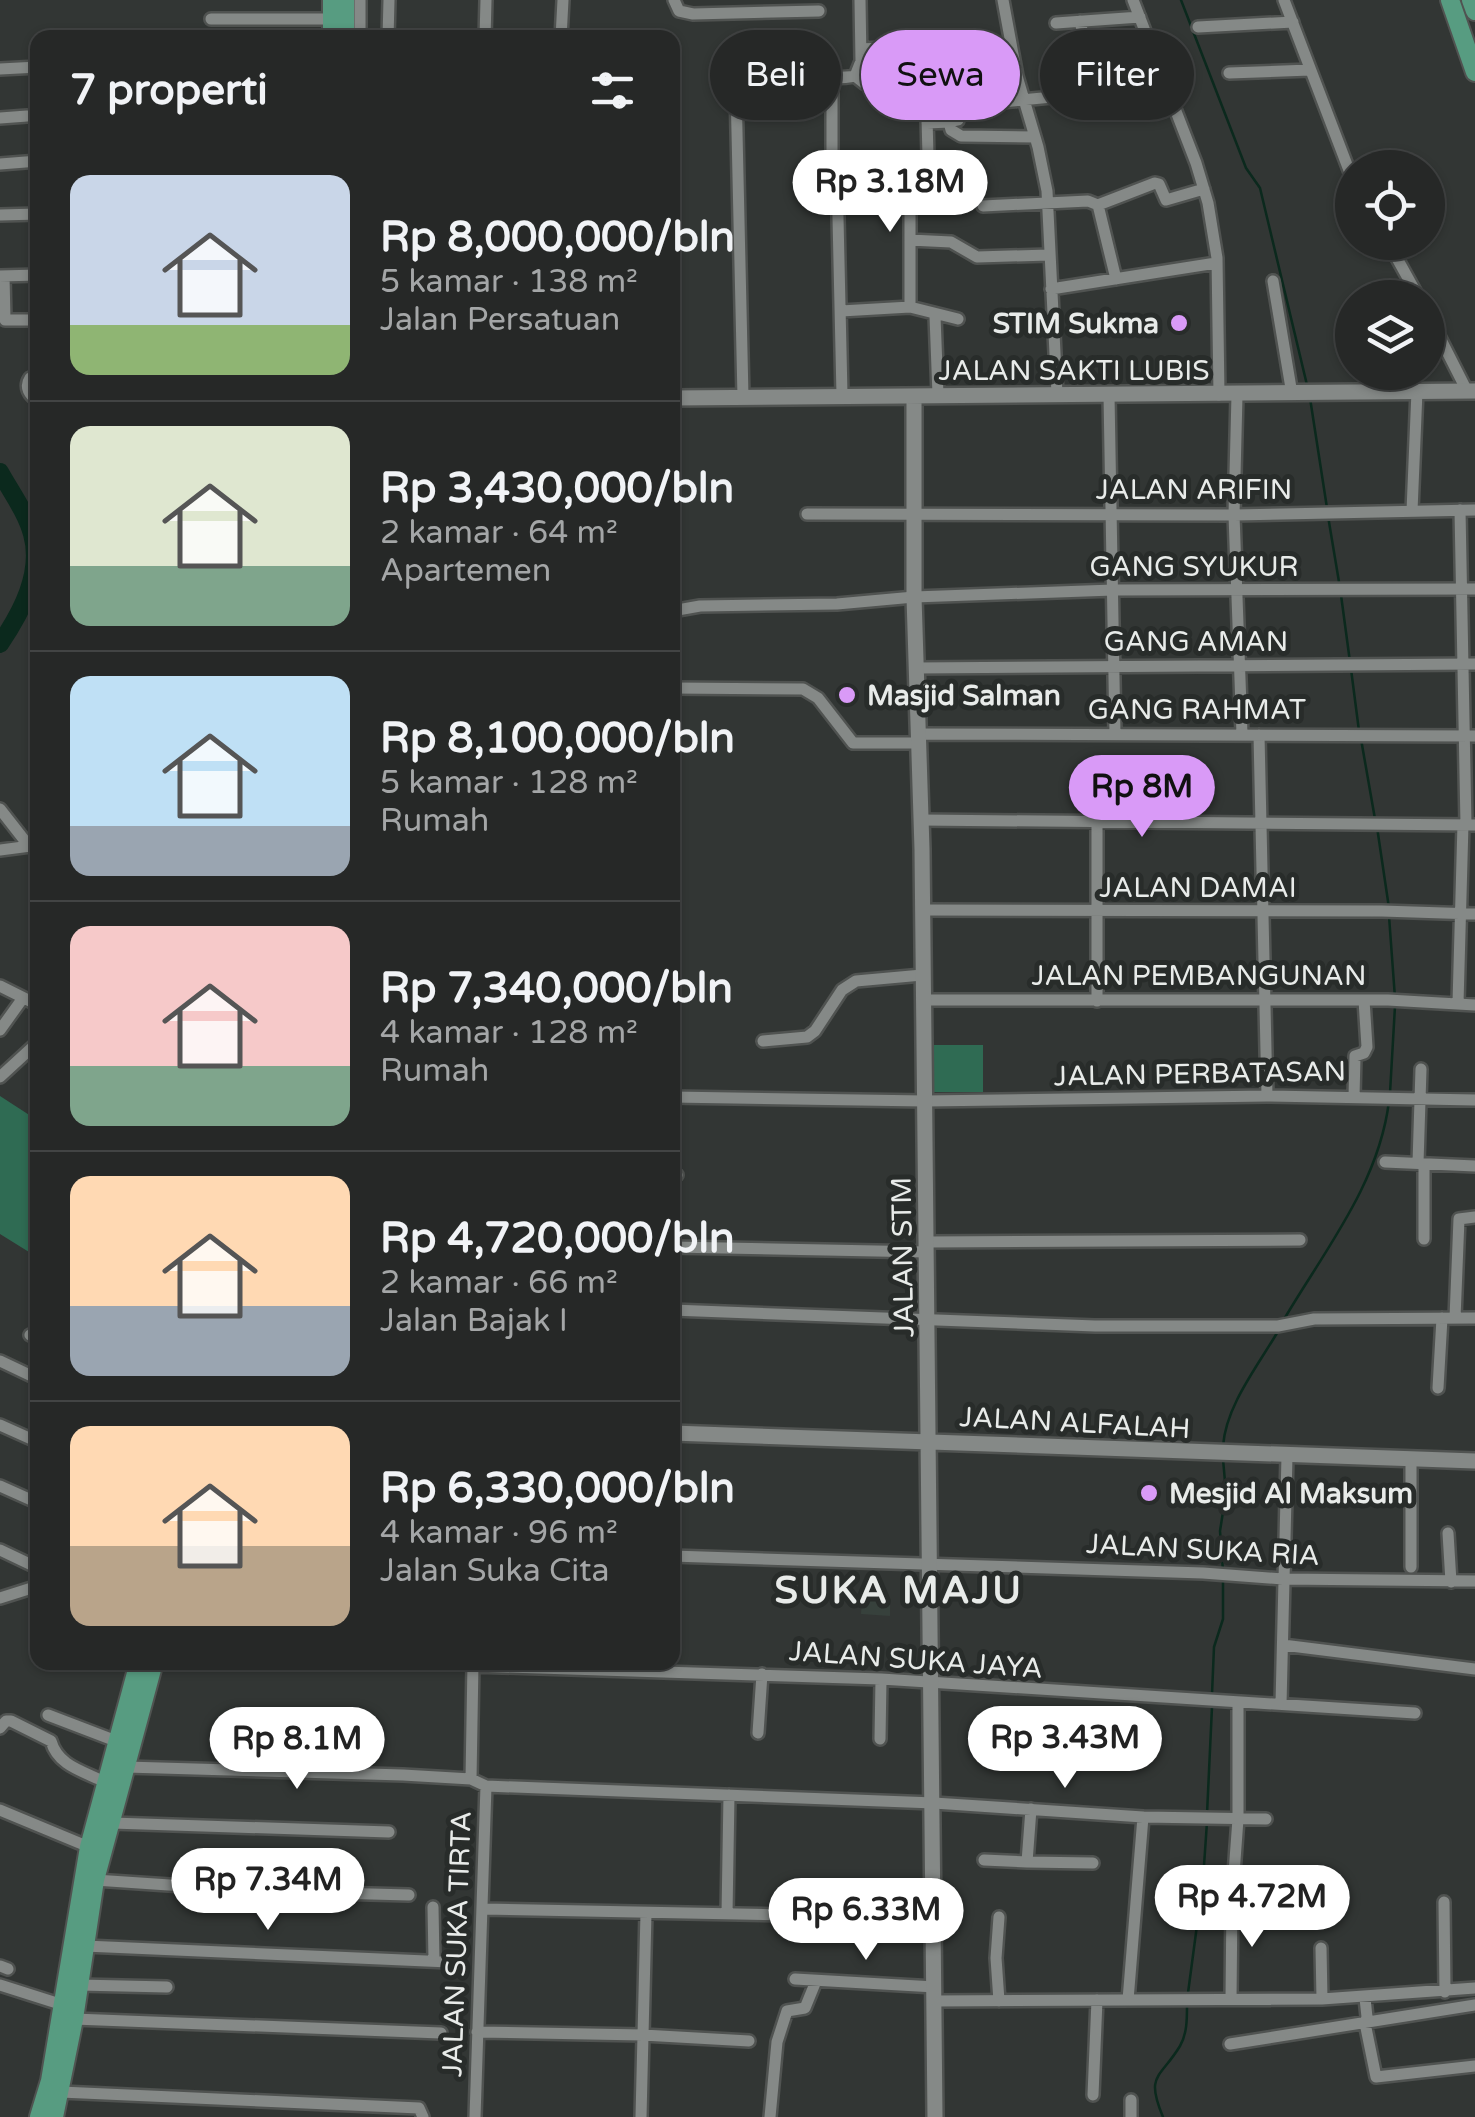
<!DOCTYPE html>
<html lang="id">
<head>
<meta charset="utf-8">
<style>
  body { margin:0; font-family:"Varela Round",sans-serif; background:#2e302f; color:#f1f3f6; height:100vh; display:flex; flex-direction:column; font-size:38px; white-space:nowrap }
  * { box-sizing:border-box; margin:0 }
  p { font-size:32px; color:#a4a6a7 }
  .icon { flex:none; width:55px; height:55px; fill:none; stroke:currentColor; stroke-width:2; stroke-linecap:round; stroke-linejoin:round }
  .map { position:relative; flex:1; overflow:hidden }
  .sheet { position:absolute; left:30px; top:30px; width:650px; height:1640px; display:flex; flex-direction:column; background:#262827; border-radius:20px; box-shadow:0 2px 8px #0004,0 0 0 2px #424444 }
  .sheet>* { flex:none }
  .banner { position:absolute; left:710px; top:30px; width:615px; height:90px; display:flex; gap:20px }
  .buttons { position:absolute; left:1335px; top:150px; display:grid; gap:20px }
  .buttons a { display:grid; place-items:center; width:110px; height:110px; border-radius:50%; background:#262827; box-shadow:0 2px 8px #0004,0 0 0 2px #424444; font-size:50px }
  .price { position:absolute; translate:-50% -85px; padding:0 22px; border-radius:35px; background:#fff; color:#222; font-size:32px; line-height:65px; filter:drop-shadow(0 2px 5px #0008) }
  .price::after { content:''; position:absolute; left:50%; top:60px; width:30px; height:22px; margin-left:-15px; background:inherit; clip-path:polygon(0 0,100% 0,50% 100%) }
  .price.active { background:#d99af7; color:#111 }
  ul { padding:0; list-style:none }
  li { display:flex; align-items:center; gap:30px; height:250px; padding:0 40px }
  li+li { border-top:2px solid #424444 }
  li span { display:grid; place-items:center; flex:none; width:280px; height:200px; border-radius:20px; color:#555 }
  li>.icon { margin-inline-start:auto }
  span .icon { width:120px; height:120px; fill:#fffc; stroke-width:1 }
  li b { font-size:42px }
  h2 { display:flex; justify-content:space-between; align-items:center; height:120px; padding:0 40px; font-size:42px }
  .pill { padding:0 35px; border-radius:45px; background:#262827; box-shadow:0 2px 8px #0004,0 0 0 2px #424444; font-size:35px; line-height:90px }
  .pill.active { background:#d99af7; color:#111 }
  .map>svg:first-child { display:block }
</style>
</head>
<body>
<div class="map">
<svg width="1475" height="2117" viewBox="0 0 1475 2117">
  <rect width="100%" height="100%" fill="#323634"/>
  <path fill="#37413c" d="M862,1600L890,1602V1616L861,1614Z"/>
  <path fill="#2f6b53" d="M927,1045H983V1092H927Z
    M0,1096L37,1120V1257L0,1234Z"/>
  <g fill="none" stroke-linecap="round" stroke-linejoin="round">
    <path stroke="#0b291d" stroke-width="2.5" d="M1181,0L1246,168L1260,188L1307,385
      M1310,398L1327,508
      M1328,516L1339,582
      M1341,595L1350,662
      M1351,669L1359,731
      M1361,739L1375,819
      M1377,827L1389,908
      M1389,916L1395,998
      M1390,1093L1395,1006
      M1283,1321C1324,1251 1379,1184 1389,1101
      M1223,1446C1226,1406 1257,1367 1277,1333
      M1223,1571L1220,1531L1226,1493L1223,1459
      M1212,1694L1214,1647L1223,1619V1579
      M1207,1814L1212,1707
      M1188,1993L1203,1880L1207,1822
      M1163,2117C1145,2074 1160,2079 1180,2046C1187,2034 1187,2019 1187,2006"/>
    <path stroke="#0b291d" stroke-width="18" d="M0,472C11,492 26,512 32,534C43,573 21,613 0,644"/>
    <g stroke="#505351" stroke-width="16">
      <path id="street" d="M674,0L679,11L693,14L819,11
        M1003,0L1017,76L1038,147L1047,191L1057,394
        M1133,0L1196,163L1208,203L1217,258L1219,395
        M1284,0L1352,178
        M211,19H332
        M1080,21L1086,47
        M1056,23L1140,17
        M1198,27L1293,22
        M360,38V0
        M388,38L389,0
        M485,38L486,0
        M561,38L563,0
        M861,49L922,46L934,40L958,37
        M0,69L38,67
        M1229,73L1310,70
        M855,76L865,84L1017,76
        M832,79V155L840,166
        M0,118L27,116
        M949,122L958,120L960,106L1166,86
        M927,123L949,122L951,130L961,136L1035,137
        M910,162V307
        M0,164L38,161
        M840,166L837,173L842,395
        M840,166L923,160L928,156L927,118
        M1098,205L1116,279
        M983,206L1088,201L1098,205L1155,183L1159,184L1166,200L1204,189
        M0,215L38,214
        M910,240L951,242L977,257L1049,255
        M1388,242L1419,298
        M0,276L38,275
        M4,276L5,320H38
        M1273,281L1292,394
        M1051,289L1216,263
        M841,311L910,307L958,319
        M1428,314L1467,391
        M935,316L938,395
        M38,376L30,378C24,387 29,395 38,401
        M1109,395L1115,734
        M1237,395L1234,515L1242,734
        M743,397L736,88L739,82C767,66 821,83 855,76L861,61L860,0
        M1460,510L1466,825
        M1412,511L1417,391
        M807,514L1234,515L1475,510
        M672,611L700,606L837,604L914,597L1113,590L1475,589
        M916,668L1475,664
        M672,688L803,689L818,698L853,743H919
        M919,734L1475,736
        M1259,735L1267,1096
        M0,809L29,846
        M1097,819V1001
        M921,820L1475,825
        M0,850L38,845
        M922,910L1382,911L1475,914
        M0,986L38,1005
        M922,1000H1388L1475,1005
        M1458,1003L1463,824
        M0,1030L23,998
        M763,1041L807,1037L815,1031L842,990L856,981L922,975
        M0,1077L38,1042
        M672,1097L925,1101L1267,1096L1475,1100
        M1354,1097L1355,1056L1364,1053L1367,1047L1364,1000
        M1385,1162L1475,1166
        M1418,1163L1421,1069
        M672,1175H677
        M1424,1239V1164
        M927,1242L1300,1240
        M672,1247L927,1252
        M672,1310L1095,1326H1278L1314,1319L1475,1318
        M1455,1318L1459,1219L1475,1217
        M30,1335L38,1338
        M0,1361L38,1379
        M1438,1388L1442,1318
        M0,1425L38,1442
        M1411,1459V1567
        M0,1486L38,1503
        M1448,1533L1451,1582
        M0,1550L38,1568
        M672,1556L1203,1573L1283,1579L1475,1581
        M0,1598L38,1586
        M1283,1645L1475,1669
        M473,1666L881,1679L1415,1713
        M1281,1704L1287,1456
        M48,1715L116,1741
        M0,1728L6,1721H11L51,1741C58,1766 83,1771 105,1782
        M758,1733L762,1674
        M880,1739L881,1679
        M126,1767L403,1775L471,1779L486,1786L934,1803L1143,1817L1266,1819
        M471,1779L473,1663
        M1031,1809L1027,1862L1093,1863
        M0,1810L89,1847
        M112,1823L389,1832
        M984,1860L1027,1862
        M95,1880L258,1891L409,1895
        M1233,1887L1238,1819V1702
        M1444,1902L1445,1992
        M433,1907L434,1960
        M483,1909L935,1918
        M727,1914L729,1795
        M999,1917L996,1958L999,2001
        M85,1946L449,1962
        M1321,1948L1322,1999
        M0,1966L8,1969
        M795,1979L935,1987
        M0,1985L63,2005
        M79,1985L167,1987
        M1365,1998L1367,2017L1365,2023L1376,2077L1475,2066
        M1231,1999L1232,1900
        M1128,2000L1143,1817
        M935,2001L1322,1999L1475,1988
        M74,2019L441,2033
        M477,2032L643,2035L749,2041
        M1230,2044L1475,2005
        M61,2092L419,2108L423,2117
        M1093,2095L1097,2000
        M475,2117L486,1786
        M641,2117L646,1913
        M770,2117L777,2042L787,2011L805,2008L816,1981
        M1131,2117V2100"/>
    </g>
    <g stroke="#505351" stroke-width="20">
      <path id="secondary" d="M914,396V597L922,849L935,2117
        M672,398L1475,391
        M672,1433L1475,1461"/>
    </g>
    <g stroke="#505351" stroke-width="22">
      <path id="primary" d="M345,0V38
        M1450,0L1475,72
        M1471,0L1475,11
        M332,38V0
        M39,2117L50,2081L89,1847L139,1662
        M54,2117L74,2019L95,1880L154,1662"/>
    </g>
    <use href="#street" stroke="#858987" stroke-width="11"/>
    <use href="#secondary" stroke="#858987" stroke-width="15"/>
    <use href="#primary" stroke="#579c81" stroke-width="18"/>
  </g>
  <g fill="#d99af7" stroke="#282c2a" stroke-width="4">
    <circle cx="1179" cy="323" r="10"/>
    <circle cx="847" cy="695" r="10"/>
    <circle cx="1149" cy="1493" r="10"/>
  </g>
  <g text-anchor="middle" stroke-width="10" stroke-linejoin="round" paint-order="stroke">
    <g font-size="28" font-weight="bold" fill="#e8ebe9" stroke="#282c2a" text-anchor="start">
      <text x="1159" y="333" text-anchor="end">STIM Sukma</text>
      <text x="867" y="705">Masjid Salman</text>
      <text x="1169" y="1503">Mesjid Al Maksum</text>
    </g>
    <g font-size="28" fill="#e8ebe9" stroke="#282c2a">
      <text x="1074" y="380">JALAN SAKTI LUBIS</text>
      <text x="1194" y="499">JALAN ARIFIN</text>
      <text x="1194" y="576">GANG SYUKUR</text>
      <text x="1196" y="651">GANG AMAN</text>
      <text x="1197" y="719">GANG RAHMAT</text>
      <text x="1198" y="897">JALAN DAMAI</text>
      <text x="1199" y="985">JALAN PEMBANGUNAN</text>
      <text transform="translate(1200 1073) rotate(-1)" y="10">JALAN PERBATASAN</text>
      <text transform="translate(902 1257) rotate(-91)" y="10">JALAN STM</text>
      <text transform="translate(1075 1422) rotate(3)" y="10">JALAN ALFALAH</text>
      <text transform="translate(1203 1549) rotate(3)" y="10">JALAN SUKA RIA</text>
      <text transform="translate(916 1659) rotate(4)" y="10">JALAN SUKA JAYA</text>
      <text transform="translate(456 1944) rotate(-88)" y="10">JALAN SUKA TIRTA</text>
    </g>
    <g font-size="38" font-weight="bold" letter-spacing="2.5" fill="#e8ebe9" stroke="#282c2a">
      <text x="899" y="1603">SUKA MAJU</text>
    </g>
  </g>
</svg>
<div class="buttons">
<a><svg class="icon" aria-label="locate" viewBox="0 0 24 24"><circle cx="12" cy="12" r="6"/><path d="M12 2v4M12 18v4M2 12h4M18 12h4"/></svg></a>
<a><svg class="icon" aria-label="layers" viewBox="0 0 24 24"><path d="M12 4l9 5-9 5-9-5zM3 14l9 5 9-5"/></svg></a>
</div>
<b class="price" style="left:890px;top:235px">Rp 3.18M</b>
<b class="price active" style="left:1142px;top:840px">Rp 8M</b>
<b class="price" style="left:1065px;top:1791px">Rp 3.43M</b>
<b class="price" style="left:297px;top:1792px">Rp 8.1M</b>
<b class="price" style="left:268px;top:1933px">Rp 7.34M</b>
<b class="price" style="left:1252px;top:1950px">Rp 4.72M</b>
<b class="price" style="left:866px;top:1963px">Rp 6.33M</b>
<div class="banner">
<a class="pill">Beli</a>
<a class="pill active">Sewa</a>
<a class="pill">Filter</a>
</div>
<section class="sheet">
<h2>7 properti<svg class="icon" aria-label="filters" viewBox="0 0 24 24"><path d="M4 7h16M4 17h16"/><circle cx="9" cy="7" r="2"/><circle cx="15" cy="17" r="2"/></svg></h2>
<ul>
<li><span style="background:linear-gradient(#c9d6e8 75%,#8fb573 0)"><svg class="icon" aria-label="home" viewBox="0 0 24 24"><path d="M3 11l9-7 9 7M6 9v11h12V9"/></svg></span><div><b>Rp 8,000,000/bln</b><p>5 kamar · 138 m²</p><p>Jalan Persatuan</p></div></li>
<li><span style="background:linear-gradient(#dfe7d0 70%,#7fa58c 0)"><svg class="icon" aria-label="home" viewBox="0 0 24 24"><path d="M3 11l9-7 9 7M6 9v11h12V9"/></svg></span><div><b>Rp 3,430,000/bln</b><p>2 kamar · 64 m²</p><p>Apartemen</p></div></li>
<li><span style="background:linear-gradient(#bfe0f5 75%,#9aa5b1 0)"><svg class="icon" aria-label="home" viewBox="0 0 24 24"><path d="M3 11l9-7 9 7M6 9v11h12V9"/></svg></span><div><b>Rp 8,100,000/bln</b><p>5 kamar · 128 m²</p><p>Rumah</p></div></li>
<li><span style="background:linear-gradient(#f6c9c9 70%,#7fa58c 0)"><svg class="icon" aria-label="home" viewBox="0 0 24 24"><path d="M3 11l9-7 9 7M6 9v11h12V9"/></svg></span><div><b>Rp 7,340,000/bln</b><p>4 kamar · 128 m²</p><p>Rumah</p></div></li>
<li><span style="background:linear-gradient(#ffd9b3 65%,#9aa5b1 0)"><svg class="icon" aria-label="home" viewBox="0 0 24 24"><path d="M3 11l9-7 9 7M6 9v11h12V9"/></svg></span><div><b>Rp 4,720,000/bln</b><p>2 kamar · 66 m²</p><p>Jalan Bajak I</p></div></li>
<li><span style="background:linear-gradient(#ffd9b3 60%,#b9a48a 0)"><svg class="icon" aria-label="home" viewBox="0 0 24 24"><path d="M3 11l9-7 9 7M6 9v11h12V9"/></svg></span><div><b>Rp 6,330,000/bln</b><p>4 kamar · 96 m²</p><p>Jalan Suka Cita</p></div></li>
</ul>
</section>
</div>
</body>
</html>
